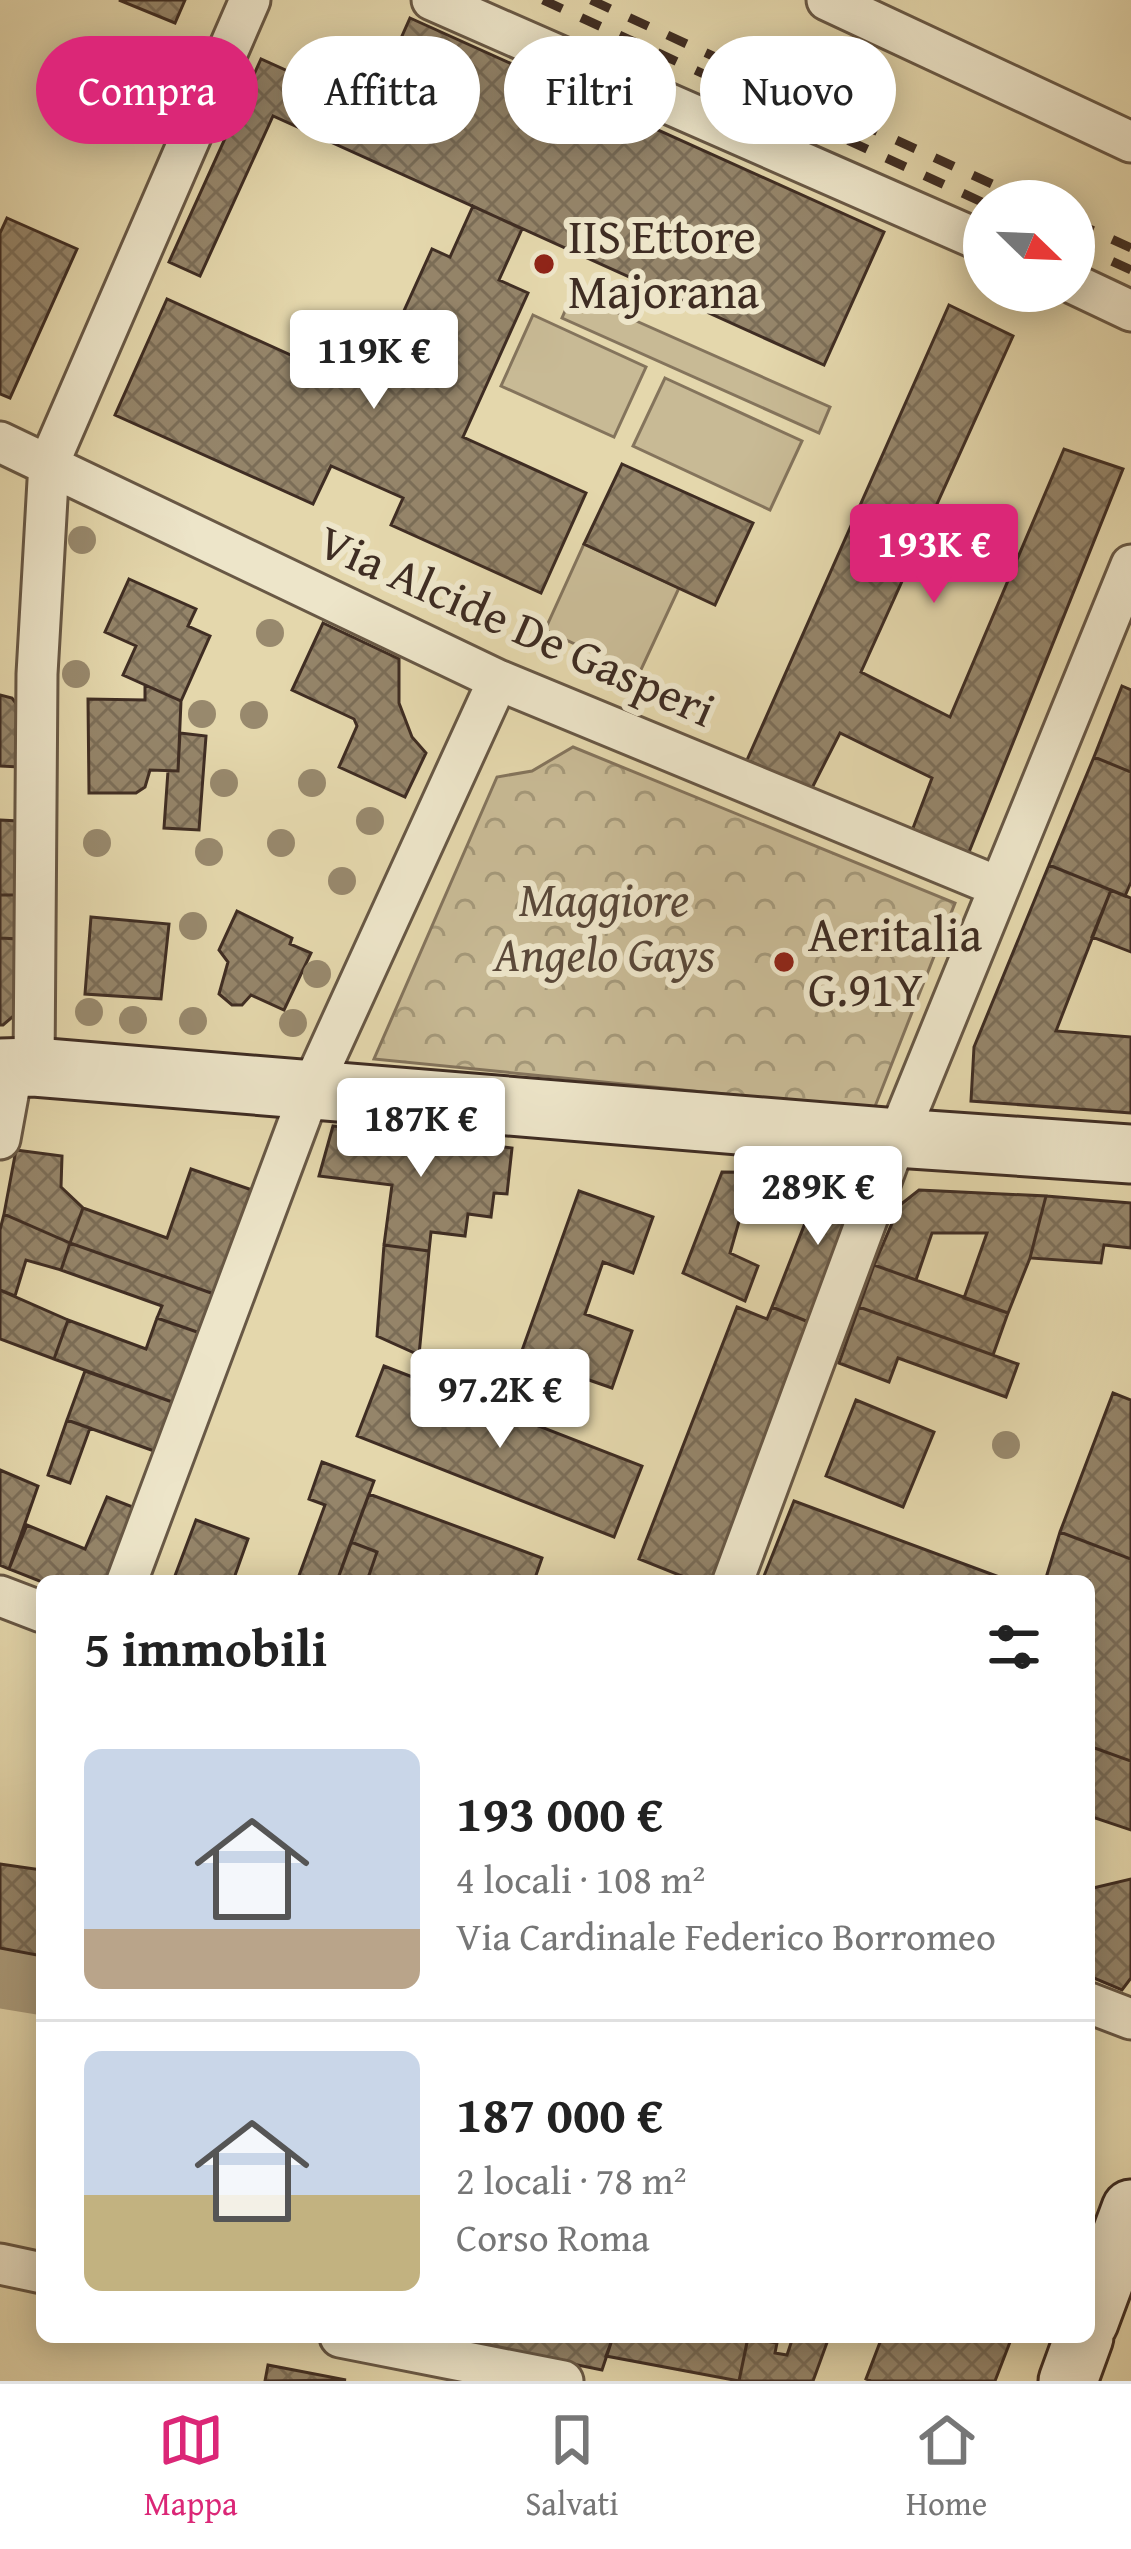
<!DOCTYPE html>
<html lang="it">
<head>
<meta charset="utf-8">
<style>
  body { margin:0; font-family:"Gentium Book Plus",serif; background:#f2f2f2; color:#222; height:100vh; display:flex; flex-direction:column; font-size:45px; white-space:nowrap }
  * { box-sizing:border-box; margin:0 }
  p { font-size:39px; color:#767676 }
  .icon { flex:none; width:66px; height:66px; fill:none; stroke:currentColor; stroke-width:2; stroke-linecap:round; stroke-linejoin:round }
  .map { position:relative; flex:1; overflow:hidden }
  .panel { position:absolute; left:36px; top:1575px; width:1059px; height:768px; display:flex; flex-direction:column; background:#fff; border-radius:18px; box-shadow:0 6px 30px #0003 }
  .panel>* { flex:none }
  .banner { position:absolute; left:36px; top:36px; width:1059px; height:108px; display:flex; gap:24px }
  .needle { width:78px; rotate:113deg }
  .fabs { position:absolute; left:963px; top:180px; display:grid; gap:24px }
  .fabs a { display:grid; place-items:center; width:132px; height:132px; border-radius:50%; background:#fff; box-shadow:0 6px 30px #0003; font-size:60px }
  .price { position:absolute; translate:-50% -102px; padding:0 27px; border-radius:12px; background:#fff; color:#222; font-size:39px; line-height:78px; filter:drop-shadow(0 3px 6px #0008) }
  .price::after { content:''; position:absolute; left:50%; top:72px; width:36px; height:27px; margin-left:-18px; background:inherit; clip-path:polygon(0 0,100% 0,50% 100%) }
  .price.current { background:#db2777; color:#fff }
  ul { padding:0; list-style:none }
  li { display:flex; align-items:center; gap:36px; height:300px; padding:0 48px }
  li+li { border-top:3px solid #e0e0e0 }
  li span { display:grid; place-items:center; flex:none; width:336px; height:240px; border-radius:18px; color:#555 }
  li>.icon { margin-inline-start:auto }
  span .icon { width:144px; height:144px; fill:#fffc; stroke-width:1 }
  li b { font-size:51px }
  h2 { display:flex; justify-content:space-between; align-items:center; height:144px; padding:0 48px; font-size:51px }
  .pill { padding:0 42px; border-radius:54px; background:#fff; box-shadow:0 6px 30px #0003; font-size:42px; line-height:108px }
  .pill.current { background:#db2777; color:#fff }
  .tab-bar { display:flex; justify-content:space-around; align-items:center; height:168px; border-top:3px solid #e0e0e0; background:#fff; font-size:33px; color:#767676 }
  .tab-bar a { display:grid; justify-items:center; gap:6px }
  .tab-bar .current { color:#db2777 }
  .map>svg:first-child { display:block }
</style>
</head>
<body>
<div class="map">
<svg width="1131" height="2381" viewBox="0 0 1131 2381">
  <defs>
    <pattern id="park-crowns" width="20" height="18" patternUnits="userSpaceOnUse" patternTransform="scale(3)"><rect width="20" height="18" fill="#c8ba95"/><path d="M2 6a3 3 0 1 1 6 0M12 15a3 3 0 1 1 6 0" fill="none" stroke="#a49879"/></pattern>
    <pattern id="building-cross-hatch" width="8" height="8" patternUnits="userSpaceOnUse" patternTransform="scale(3)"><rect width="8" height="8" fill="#95856a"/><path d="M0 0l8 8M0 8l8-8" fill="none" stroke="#7b6d57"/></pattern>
  </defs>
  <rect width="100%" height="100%" fill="#e4d7ac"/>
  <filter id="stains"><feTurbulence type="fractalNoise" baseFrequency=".00167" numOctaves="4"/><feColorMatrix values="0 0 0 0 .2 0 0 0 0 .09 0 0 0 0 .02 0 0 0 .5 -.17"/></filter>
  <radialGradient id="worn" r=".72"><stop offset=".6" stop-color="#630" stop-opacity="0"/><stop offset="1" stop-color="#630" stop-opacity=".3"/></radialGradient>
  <path fill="url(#park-crowns)" stroke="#84745c" stroke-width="3" d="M573,747L955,903L874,1109L374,1059L497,777L532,771Z"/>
  <path fill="#c8ba95" stroke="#84745c" stroke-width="3" d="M573,293L830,407L819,433L562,318Z
    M533,315L646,367L614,437L501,386Z
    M665,378L802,441L770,510L633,446Z
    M584,544L679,588L639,674L545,630Z"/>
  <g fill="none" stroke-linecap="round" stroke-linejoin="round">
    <path stroke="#ac9d7d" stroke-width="66" d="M0,1975L42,1982"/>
  </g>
  <path fill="url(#building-cross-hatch)" stroke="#3f2d23" stroke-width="3" d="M119,0H185L175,23Z
    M410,18L884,232L824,365L273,116L200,276L169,262L261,59L370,108Z
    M473,206L522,229L499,280L528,293L463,437L586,493L541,593L391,525L403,498L331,466L313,504L115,415L167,299L368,390L432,249L450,257Z
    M7,218L77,249L10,398L0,394V233Z
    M949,305L1013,336L861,672L950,717L1064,449L1123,469L967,857L910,836L932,778L840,733L811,790L747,760Z
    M622,464L753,523L715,605L584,544Z
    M129,579L196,609L188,626L210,636L181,701L123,675L136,646L105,632Z
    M323,623L399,659V703L412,737L426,753L405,797L339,767L357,726L354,719L292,690Z
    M145,685L181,701L178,771L150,770L145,787L136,793H89L88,699L145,700Z
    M1122,686L1131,690V772L1094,757Z
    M0,695L12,698L18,706L19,767L0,766Z
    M180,733L206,736L199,830L164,828L168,771H178Z
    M1094,757L1131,772V882L1125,896L1049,865Z
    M0,820L18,821L16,895H0Z
    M1049,865L1111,890L1056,1031L1131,1037V1113L971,1101L974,1047Z
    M1111,890L1131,898V952L1092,937Z
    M0,895H18V939L0,938Z
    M237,911L292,938L290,944L311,953L284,1010L251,995L242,1005H232L219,994L228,962L219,950Z
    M91,917L169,924L161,999L85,994Z
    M0,938L18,939L17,1013L3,1025H0Z
    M333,1126L512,1148L507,1194L494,1193L491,1217L468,1214L465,1236L431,1232L429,1251L384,1245L392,1185L319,1176Z
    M16,1150L62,1156L61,1187L83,1208L70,1243L4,1214Z
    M191,1169L252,1190L214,1294L70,1243L83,1208L167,1238Z
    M722,1172L792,1173L789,1214L742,1211L730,1253L758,1266L745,1301L683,1273Z
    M824,1175L864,1189L811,1323L772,1307Z
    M919,1190L1046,1196L1030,1258L1008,1313L964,1298L987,1233H932L916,1280L874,1265L900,1205Z
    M579,1191L653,1217L633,1273L603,1262L585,1314L632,1331L612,1388L520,1356Z
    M1046,1196L1131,1203V1248L1104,1245L1101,1263L1030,1258Z
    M4,1214L70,1243L61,1270L26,1260L15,1296L0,1290V1230Z
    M70,1243L214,1294L200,1333L157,1318L162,1306L61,1270Z
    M384,1245L429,1251L419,1355L377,1336Z
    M874,1265L1008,1313L993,1355L859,1307Z
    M0,1290L68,1320L54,1359L0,1339Z
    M737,1307L767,1319L772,1307L811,1323L711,1581H694L639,1559Z
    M859,1307L1018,1364L1006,1397L898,1358L889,1382L839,1363Z
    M157,1318L200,1333L175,1403L54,1359L68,1320L146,1349Z
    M384,1366L642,1466L614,1537L357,1436Z
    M85,1371L175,1403L157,1452L67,1420Z
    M1113,1393L1131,1400V1559L1060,1532Z
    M856,1400L934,1432L903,1507L826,1476Z
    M67,1420L90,1428L70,1483L48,1475Z
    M322,1462L374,1481L337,1581H297L325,1505L309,1499Z
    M0,1470L38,1486L9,1569L0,1565Z
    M369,1494L542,1558L534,1581H367L377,1552L351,1542Z
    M107,1497L138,1509L108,1581L42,1582L9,1569L27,1525L85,1549Z
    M794,1501L1010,1581H762Z
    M196,1520L248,1539L233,1581H173Z
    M1060,1532L1131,1559V1761L1089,1746V1581H1045Z
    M351,1542L377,1552L367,1581H337Z
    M1089,1746L1131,1761V1830L1089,1816Z
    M0,1864L42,1870V1956L0,1948Z
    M1131,1879V1978L1122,1990L1089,1976V1889Z
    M441,2337H613L602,2370Z
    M613,2337H748L739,2381L606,2356Z
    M793,2337H829L813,2381H739L748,2338L777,2343L775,2353L787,2355Z
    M882,2337H998L1010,2342L995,2381H871L866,2379Z
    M268,2365L346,2380L265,2381Z"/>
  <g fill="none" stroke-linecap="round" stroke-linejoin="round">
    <g stroke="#685845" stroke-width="45">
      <path id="street" d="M432,0L984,242
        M827,0L1131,142
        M1074,284L1131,311
        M0,442L498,680L999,887
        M34,1067L37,674L49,463L250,0
        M0,1139L13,1068
        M127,1581L311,1089L498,680
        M733,1581L897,1138L1131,565
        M0,1596L42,1612
        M1089,2003L1131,2019
        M0,2264L42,2273
        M340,2337L563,2381"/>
    </g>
    <g stroke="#3f2d23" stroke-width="63">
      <path id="secondary" d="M0,1068L34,1067L897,1138L1131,1154
        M1089,2322L1131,2209
        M1068,2381L1084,2337"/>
    </g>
    <use href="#street" stroke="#ede5c9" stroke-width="39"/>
    <use href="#secondary" stroke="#ede5c9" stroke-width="57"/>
    <path stroke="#3f2d23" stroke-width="9" stroke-dasharray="21 21" stroke-linecap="butt" d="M543,0L984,203
      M591,0L1029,201
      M1074,222L1131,248
      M1074,244L1131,270"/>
  </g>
  <g fill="#98896d">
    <circle cx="82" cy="540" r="14"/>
    <circle cx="270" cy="633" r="14"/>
    <circle cx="76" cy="674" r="14"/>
    <circle cx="202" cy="714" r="14"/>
    <circle cx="254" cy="715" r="14"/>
    <circle cx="224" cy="783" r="14"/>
    <circle cx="312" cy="783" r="14"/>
    <circle cx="370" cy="821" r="14"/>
    <circle cx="97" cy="843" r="14"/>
    <circle cx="281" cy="843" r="14"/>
    <circle cx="209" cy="852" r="14"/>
    <circle cx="342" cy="881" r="14"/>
    <circle cx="193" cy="926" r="14"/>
    <circle cx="317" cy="974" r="14"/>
    <circle cx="89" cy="1012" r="14"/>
    <circle cx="133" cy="1020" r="14"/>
    <circle cx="193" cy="1021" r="14"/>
    <circle cx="293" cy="1023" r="14"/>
    <circle cx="1006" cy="1445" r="14"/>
  </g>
  <g fill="#8f2418" stroke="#ede5c9" stroke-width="4.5">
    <circle cx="544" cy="264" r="12"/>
    <circle cx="784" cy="962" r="12"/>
  </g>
  <g text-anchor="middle" stroke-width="12" stroke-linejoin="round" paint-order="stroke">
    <g font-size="48" fill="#3f2d23" stroke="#ede5c9" text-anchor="start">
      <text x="568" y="253">IIS Ettore<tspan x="568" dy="55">Majorana</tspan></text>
      <text x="808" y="951">Aeritalia<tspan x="808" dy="55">G.91Y</tspan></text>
    </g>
    <g font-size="48" fill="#3f2d23" stroke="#ede5c9">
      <text transform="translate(517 625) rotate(24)" y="17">Via Alcide De Gasperi</text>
    </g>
    <g font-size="48" font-style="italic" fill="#5a493a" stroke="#ede5c9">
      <text x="604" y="916">Maggiore<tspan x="604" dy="55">Angelo Gays</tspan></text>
    </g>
  </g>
  <rect width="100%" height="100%" filter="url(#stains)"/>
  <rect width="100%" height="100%" fill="url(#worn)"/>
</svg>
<div class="fabs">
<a><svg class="needle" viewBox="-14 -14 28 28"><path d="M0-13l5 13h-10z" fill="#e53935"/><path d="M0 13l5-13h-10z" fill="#767676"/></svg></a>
</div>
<b class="price" style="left:374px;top:412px">119K €</b>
<b class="price current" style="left:934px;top:606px">193K €</b>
<b class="price" style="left:421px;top:1180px">187K €</b>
<b class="price" style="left:818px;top:1248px">289K €</b>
<b class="price" style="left:500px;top:1451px">97.2K €</b>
<div class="banner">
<a class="pill current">Compra</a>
<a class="pill">Affitta</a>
<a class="pill">Filtri</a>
<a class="pill">Nuovo</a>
</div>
<section class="panel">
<h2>5 immobili<svg class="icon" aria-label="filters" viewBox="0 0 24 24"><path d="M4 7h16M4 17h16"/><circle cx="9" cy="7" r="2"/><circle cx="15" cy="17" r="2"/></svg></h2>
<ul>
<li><span style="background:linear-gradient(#c9d6e8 75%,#b9a48a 0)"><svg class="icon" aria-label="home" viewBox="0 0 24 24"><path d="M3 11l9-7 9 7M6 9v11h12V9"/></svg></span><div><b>193 000 €</b><p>4 locali · 108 m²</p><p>Via Cardinale Federico Borromeo</p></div></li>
<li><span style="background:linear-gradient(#c9d6e8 60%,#c2b280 0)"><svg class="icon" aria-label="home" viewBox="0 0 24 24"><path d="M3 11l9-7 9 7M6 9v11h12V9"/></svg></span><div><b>187 000 €</b><p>2 locali · 78 m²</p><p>Corso Roma</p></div></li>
</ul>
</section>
</div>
<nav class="tab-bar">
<a class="current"><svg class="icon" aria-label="map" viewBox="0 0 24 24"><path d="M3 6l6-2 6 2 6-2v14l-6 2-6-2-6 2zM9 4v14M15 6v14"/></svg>Mappa</a>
<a><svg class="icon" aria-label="saved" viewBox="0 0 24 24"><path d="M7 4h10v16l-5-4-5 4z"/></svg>Salvati</a>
<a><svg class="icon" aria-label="home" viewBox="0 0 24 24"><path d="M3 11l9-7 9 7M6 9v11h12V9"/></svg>Home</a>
</nav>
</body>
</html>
